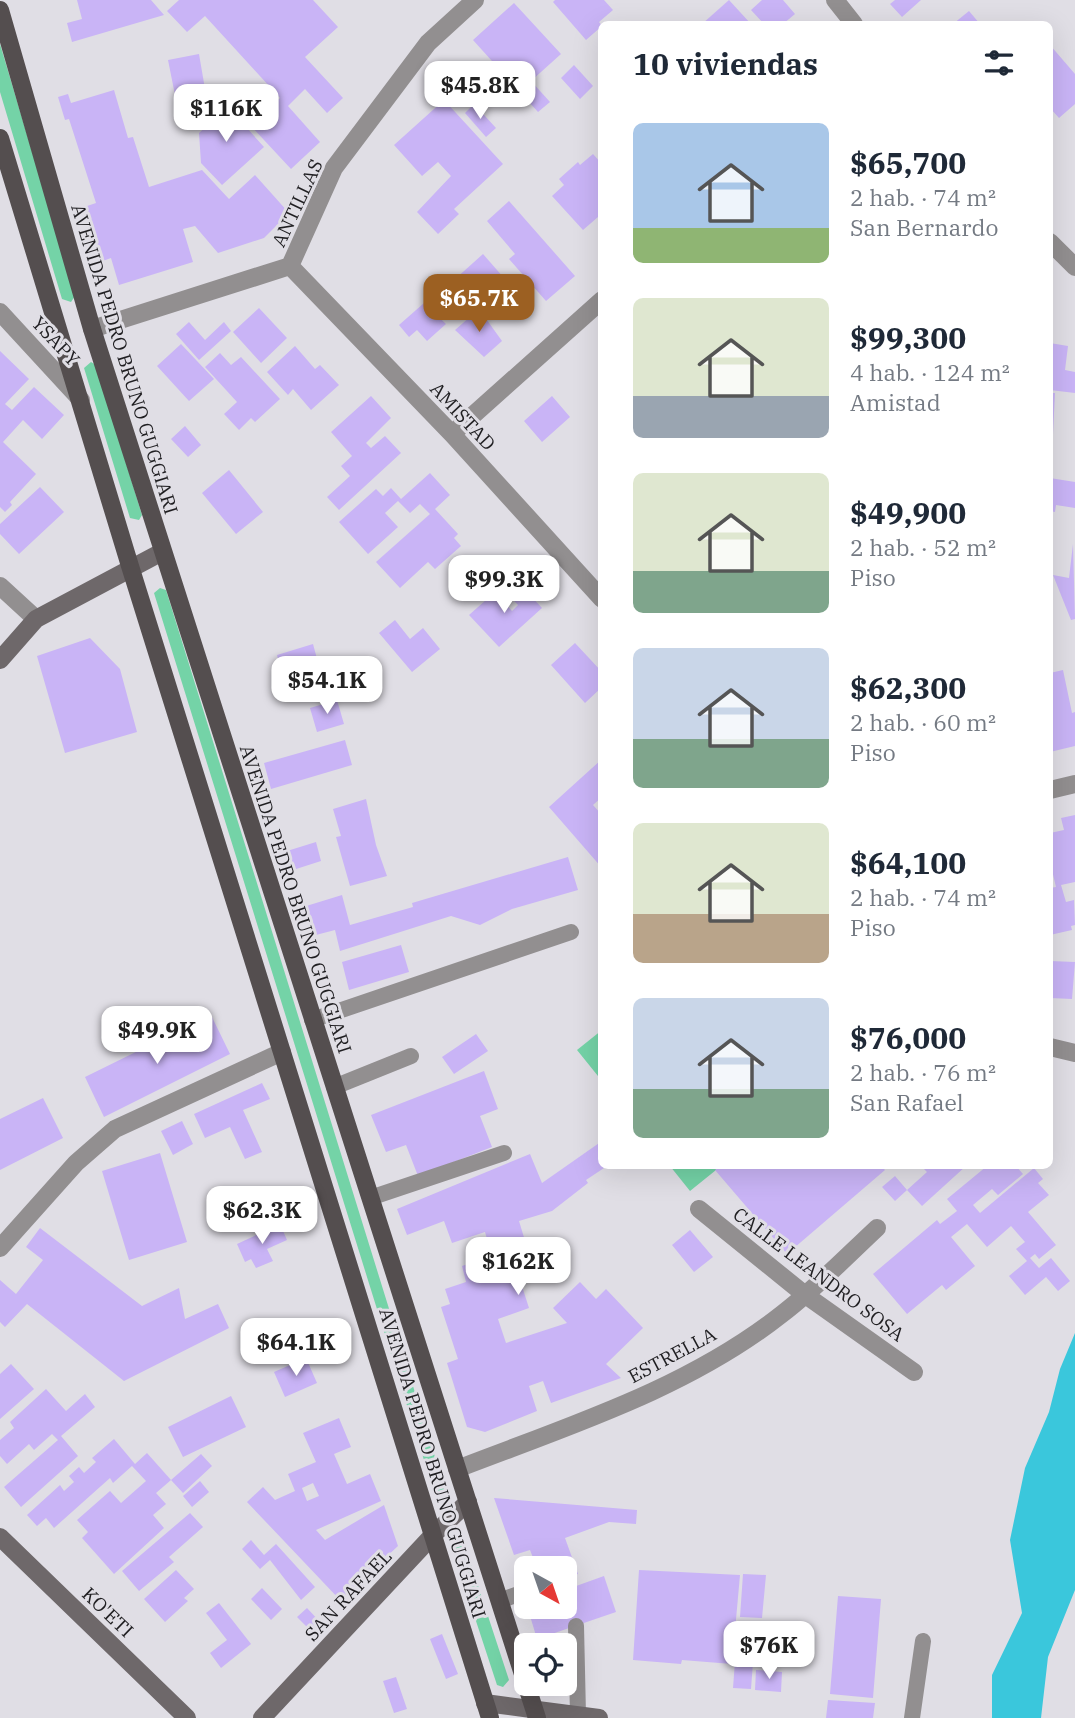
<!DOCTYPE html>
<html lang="es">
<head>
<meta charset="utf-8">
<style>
  body { margin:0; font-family:"IBM Plex Serif",serif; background:#f2f2f3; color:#1f2937; height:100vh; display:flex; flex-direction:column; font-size:26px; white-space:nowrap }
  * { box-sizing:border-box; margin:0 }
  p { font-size:23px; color:#747a83 }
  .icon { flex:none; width:38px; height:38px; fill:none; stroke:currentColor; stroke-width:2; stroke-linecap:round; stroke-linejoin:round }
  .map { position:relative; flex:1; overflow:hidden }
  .side { position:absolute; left:598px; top:21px; width:455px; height:1148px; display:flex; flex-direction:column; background:#fff; border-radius:10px; box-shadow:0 7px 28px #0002 }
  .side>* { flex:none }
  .needle { width:46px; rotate:140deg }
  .buttons { position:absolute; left:514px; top:1556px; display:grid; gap:14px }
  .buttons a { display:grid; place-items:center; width:63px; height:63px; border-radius:10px; background:#fff; box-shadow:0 7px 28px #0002; font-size:35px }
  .price { position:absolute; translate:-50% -60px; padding:0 16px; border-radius:14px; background:#fff; color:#222; font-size:23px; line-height:46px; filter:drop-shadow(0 2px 4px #0008) }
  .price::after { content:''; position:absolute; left:50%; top:42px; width:21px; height:16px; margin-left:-10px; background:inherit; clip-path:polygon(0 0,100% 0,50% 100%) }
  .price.current { background:#9c6022; color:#fff }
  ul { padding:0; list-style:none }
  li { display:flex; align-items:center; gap:21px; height:175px; padding:0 35px }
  li span { display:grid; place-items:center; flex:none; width:196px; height:140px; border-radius:10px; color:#555 }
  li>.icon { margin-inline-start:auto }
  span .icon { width:84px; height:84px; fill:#fffc; stroke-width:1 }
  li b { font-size:30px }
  h2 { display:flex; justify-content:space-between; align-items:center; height:84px; padding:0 35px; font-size:30px }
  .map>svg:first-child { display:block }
</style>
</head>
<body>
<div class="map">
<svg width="1075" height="1718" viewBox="0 0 1075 1718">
  <rect width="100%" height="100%" fill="#e0dee5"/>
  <path fill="#74d3a7" d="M0,44L75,296L71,302L62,299L0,92Z
    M91,362L96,365L142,515L139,520L130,518L84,368Z
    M160,588L166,590L449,1502L442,1508L438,1505L154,593Z
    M602,1030V1081L577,1050Z
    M670,1166H721L690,1191Z
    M456,1543L465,1546L509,1680L503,1687L497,1685L453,1551Z"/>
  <path fill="#3ac7dc" d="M1075,1333V1590L1048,1657L1041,1718H992V1675L1022,1613L1010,1540L1025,1468L1049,1412L1060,1369Z"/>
  <path fill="#c9b4f6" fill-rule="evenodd" d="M77,0H151L164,15L72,42L67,23L82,19Z
    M179,0H313L338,27L305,57L343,98L327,113L305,89L288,106L320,142L291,169L250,125L280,98L205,16L187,32L167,11Z
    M555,0H604L613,10L599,22L602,26L586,40L553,2Z
    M729,0L751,24H702Z
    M762,0H783L795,14L783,24H764L751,10Z
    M895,0H921L902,17L890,4Z
    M514,3L561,54L531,81L550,102L538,112L473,40Z
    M969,11L980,24H953Z
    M1050,45L1075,74V104L1059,118L1050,108Z
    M199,54L205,89L175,95L168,60Z
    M574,65L593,86L580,99L561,78Z
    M114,90L128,138L133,137L149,187L202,170L229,199L255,175L289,213L264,238L218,253L195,226L183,229L193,262L119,285L111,258L100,262L84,207L96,203L69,119L65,120L58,97L68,94L71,103Z
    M444,100L503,164L454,209L459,214L438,234L417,212L451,176L438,162L422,176L394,145Z
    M474,104L496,128L486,137L465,113Z
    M214,105L216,118L228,107L264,147L222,185L201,163L199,133L216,118L199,120L198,107Z
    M593,154L602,164V219L598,217L583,230L552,196L564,185L559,179L578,162L580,165Z
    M509,201L575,276L546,301L509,259L515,254L487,221Z
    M483,254L504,278L475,304L454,280Z
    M424,303L446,324L427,341L417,330L409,337L399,325Z
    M259,308L287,338L261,363L233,332Z
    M479,309L502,341L484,357L455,330Z
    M189,322L205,340L224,322L231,331L199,360L176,334Z
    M1050,343L1068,346L1065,370L1075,372V393L1050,390Z
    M181,344L214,379L189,401L157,366Z
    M295,346L315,369L320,365L339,385L311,410L293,389L288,395L267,372Z
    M0,351L29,379L5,404L12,410L34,387L64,415L42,439L23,420L3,442L36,474L10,502L12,505L5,512L0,507Z
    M220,353L231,365L241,357L280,399L255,422L251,418L239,430L224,414L237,402L205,367Z
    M1050,393H1055L1053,434L1050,433Z
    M371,396L391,418L366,443L371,448L385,436L401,453L339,510L327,497L350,476L341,466L352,456L331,432Z
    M552,396L570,417L542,442L524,421Z
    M185,426L201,445L188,457L171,439Z
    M229,470L263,512L236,534L202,493Z
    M430,473L450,495L435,509L458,534L454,538L461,546L435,569L428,562L400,588L376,562L430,514L420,504L410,513L398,501L385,513L398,527L368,554L339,522L376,489L383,496L391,488L401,499Z
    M1050,478L1075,482V508L1056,505L1055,512L1050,511Z
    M40,487L64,512L19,554L0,534V524Z
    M1073,544L1075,619L1071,620L1053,575L1069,578Z
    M508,581L526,600L531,596L542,608L499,647L469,615L495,592L512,611L518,605L501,587Z
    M395,620L410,639L423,628L440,649L412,672L379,633Z
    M90,638L120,669L137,732L65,753L37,656Z
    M575,643L602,672V687L585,703L551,665Z
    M313,644L322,677L286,687L277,655Z
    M1063,670L1072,713L1075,712V746L1050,752V673Z
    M337,700L344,724L317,732L310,708Z
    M345,740L352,765L271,789L264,763Z
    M602,759V797L593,805L602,815V868L549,807Z
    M366,799L376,845L387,876L350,886L336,837L341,836L333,809Z
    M1075,815V882L1061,885L1066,902L1074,900L1075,925L1071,926L1072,930L1050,935V888L1056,887L1050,862V833L1064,830L1061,818Z
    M316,842L321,861L293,870L287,851Z
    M568,857L578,890L512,909L480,925L451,916L340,951L335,930L312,936L303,907L342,895L350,925L413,907L412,903Z
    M401,945L409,972L349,990L342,962Z
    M1050,961L1075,962L1072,999L1050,998Z
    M211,1015L230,1054L104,1117L85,1077Z
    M476,1034L488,1051L454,1074L442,1057Z
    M484,1071L498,1109L480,1116L492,1147L418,1176L406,1145L386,1152L371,1115Z
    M262,1083L270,1099L243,1110L262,1152L245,1159L230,1127L205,1138L194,1114Z
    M43,1098L63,1138L0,1170V1119Z
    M182,1121L193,1144L173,1155L161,1131Z
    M602,1141V1166H607L586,1180L588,1183L552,1211L519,1221L526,1244L510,1249L529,1308L498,1319L506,1343L567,1323L553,1308L580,1282L596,1299L606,1289L643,1328L606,1364L621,1378L551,1403L543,1381L529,1386L537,1411L485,1432L467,1427L447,1363L458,1359L441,1307L450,1304L445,1289L466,1282L462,1266L492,1256L485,1232L452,1243L444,1221L407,1235L397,1209L530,1154L542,1183Z
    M160,1153L187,1242L129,1260L102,1171Z
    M721,1166H881L885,1170L787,1254L715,1170Z
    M921,1166H966L922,1206L907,1190L895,1201L882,1187L895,1176L907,1190L927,1172Z
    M987,1166H1016L1023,1174L998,1195L992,1189L973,1205L980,1213L1034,1168L1043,1179L1038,1183L1049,1195L1028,1212L1056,1245L1039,1259L1035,1254L1030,1258L1039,1268L1051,1258L1070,1281L1058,1291L1046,1277L1025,1295L1009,1276L1027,1261L1016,1249L1025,1242L1011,1226L987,1247L967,1224L951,1237L975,1266L946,1290L942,1285L907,1314L873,1274L937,1220L940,1224L957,1211L947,1199Z
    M280,1224L287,1240L267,1249L273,1261L256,1268L251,1259L245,1262L237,1244Z
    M40,1228L142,1306L179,1288L185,1319L218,1304L229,1328L124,1381L27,1304L5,1327L0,1322V1280L16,1294L43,1260L26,1247Z
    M690,1230L713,1257L694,1272L672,1245Z
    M306,1358L317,1383L285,1397L274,1372Z
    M11,1364L34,1389L0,1419V1374Z
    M46,1389L66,1411L85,1394L95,1407L61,1436L78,1456L21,1507L4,1487L58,1440L52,1434L34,1450L29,1444L7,1464L0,1456V1440L14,1428L10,1422Z
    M231,1396L246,1427L183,1457L168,1427Z
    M339,1418L351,1447L334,1454L347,1484L370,1474L381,1501L316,1530L325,1540L384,1505L398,1546L340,1600L247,1502L263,1487L275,1500L295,1491L288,1474L316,1462L303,1433ZM313,1483L319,1496L307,1501L302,1488Z
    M114,1439L135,1464L147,1453L171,1480L156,1493L166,1504L153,1515L164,1528L114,1574L82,1538L88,1532L77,1520L110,1491L121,1503L146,1481L132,1466L113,1483L110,1478L54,1528L46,1518L37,1526L27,1515L60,1485L64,1491L74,1482L69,1476L79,1467L84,1473L96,1462L92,1458Z
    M201,1454L212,1466L183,1493L171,1480Z
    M200,1481L209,1492L192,1507L183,1496Z
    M494,1498L637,1510L636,1524L609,1522L565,1538L578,1574L565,1578V1568H537L530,1550L514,1555Z
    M190,1513L203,1527L169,1557L174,1562L139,1591L122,1571Z
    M251,1540L264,1555L276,1544L315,1587L301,1600L270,1560L260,1569L242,1549Z
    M176,1570L194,1589L184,1598L188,1601L165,1622L144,1599Z
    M639,1570L740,1575L732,1664L682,1660L681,1664L633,1660Z
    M743,1574L766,1575L762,1618L740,1617Z
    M604,1576L616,1612L537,1639L527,1606H565V1590Z
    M262,1588L282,1609L271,1620L251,1599Z
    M838,1596L881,1599L873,1698L830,1694Z
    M219,1603L251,1644L221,1668L210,1653L227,1640L206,1613Z
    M307,1608L321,1623L311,1631L297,1617Z
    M739,1621L762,1623L761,1631L739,1630Z
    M442,1634L458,1674L446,1679L430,1639Z
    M737,1634L761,1636L760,1649H754L751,1689L733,1688Z
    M756,1670L782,1672L781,1692L755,1690Z
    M396,1677L407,1709L394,1713L383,1681Z
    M828,1700L875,1703L873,1718H826Z"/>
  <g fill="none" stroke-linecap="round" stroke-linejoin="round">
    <path stroke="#928f90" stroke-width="16" d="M312,1020L571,932
      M334,1087L411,1056
      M370,1198L504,1153
      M499,1601L527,1591
      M576,1626L578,1715
      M912,1718L923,1641"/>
    <path stroke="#928f90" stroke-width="18" d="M835,0L854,24
      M1050,242L1075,267
      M290,266L452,434L602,599
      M0,312L81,400
      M92,329L290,266L334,168L428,43L475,0
      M452,434L602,300
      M0,586L36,619
      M1050,790L1075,784
      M1050,1047L1075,1053
      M699,1209L804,1294L914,1372
      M0,1248L76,1163L115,1129L282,1052
      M457,1469C568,1426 687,1389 782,1314C816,1288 846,1257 877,1228"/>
    <path stroke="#6e686a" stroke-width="18" d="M0,660L36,619L162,552
      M0,1537L187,1718
      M485,1703L599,1718
      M262,1718L433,1535L468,1502"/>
    <path stroke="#544e4f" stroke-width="18" d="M0,10L92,329L537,1718
      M0,138L130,566L490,1718"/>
  </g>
  <g text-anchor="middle" stroke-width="6" stroke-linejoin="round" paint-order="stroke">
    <g font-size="19" fill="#1f1e21" stroke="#e0dee5">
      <text transform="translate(297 203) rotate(-65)" y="7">ANTILLAS</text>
      <text transform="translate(56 341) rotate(47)" y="7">YSAPY</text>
      <text transform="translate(125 359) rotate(73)" y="7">AVENIDA PEDRO BRUNO GUGGIARI</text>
      <text transform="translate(463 416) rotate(47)" y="7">AMISTAD</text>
      <text transform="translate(296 899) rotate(72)" y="7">AVENIDA PEDRO BRUNO GUGGIARI</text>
      <text transform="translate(819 1274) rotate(37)" y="7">CALLE LEANDRO SOSA</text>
      <text transform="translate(672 1355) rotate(-28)" y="7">ESTRELLA</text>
      <text transform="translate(433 1463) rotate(73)" y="7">AVENIDA PEDRO BRUNO GUGGIARI</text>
      <text transform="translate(348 1595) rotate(-47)" y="7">SAN RAFAEL</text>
      <text transform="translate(108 1612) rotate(44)" y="7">KO'ETI</text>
    </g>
  </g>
</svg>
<div class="buttons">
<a><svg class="needle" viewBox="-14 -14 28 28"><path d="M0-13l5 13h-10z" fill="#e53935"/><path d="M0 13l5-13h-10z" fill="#747a83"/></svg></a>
<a><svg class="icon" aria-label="locate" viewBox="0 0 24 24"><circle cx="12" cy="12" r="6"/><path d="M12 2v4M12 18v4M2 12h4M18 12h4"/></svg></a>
</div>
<b class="price" style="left:480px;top:121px">$45.8K</b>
<b class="price" style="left:226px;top:144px">$116K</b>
<b class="price current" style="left:479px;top:334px">$65.7K</b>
<b class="price" style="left:504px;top:615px">$99.3K</b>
<b class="price" style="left:327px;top:716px">$54.1K</b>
<b class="price" style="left:157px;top:1066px">$49.9K</b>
<b class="price" style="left:262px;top:1246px">$62.3K</b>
<b class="price" style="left:518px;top:1297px">$162K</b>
<b class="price" style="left:296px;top:1378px">$64.1K</b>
<b class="price" style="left:769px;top:1681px">$76K</b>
<section class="side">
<h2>10 viviendas<svg class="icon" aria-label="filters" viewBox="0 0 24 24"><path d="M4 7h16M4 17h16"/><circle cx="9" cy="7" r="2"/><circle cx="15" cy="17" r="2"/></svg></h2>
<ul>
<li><span style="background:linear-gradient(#a9c7e8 75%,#8fb573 0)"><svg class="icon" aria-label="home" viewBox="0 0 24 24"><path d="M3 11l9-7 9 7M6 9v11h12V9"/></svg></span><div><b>$65,700</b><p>2 hab. · 74 m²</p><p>San Bernardo</p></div></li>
<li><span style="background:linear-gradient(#dfe7d0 70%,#9aa5b1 0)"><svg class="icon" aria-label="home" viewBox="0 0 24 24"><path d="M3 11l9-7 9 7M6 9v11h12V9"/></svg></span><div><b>$99,300</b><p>4 hab. · 124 m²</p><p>Amistad</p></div></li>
<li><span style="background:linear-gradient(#dfe7d0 70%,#7fa58c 0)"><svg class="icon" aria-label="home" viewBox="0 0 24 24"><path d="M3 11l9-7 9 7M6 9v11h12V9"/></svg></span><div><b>$49,900</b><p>2 hab. · 52 m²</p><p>Piso</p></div></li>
<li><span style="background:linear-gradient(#c9d6e8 65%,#7fa58c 0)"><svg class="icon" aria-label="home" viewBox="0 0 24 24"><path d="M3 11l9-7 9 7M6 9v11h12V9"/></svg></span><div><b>$62,300</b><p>2 hab. · 60 m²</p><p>Piso</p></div></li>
<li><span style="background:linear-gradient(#dfe7d0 65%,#b9a48a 0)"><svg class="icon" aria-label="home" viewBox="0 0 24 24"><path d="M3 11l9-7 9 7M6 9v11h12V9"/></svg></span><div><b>$64,100</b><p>2 hab. · 74 m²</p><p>Piso</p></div></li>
<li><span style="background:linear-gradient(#c9d6e8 65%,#7fa58c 0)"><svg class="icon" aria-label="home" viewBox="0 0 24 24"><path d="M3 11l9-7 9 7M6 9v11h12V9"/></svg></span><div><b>$76,000</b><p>2 hab. · 76 m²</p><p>San Rafael</p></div></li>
</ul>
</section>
</div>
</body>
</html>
